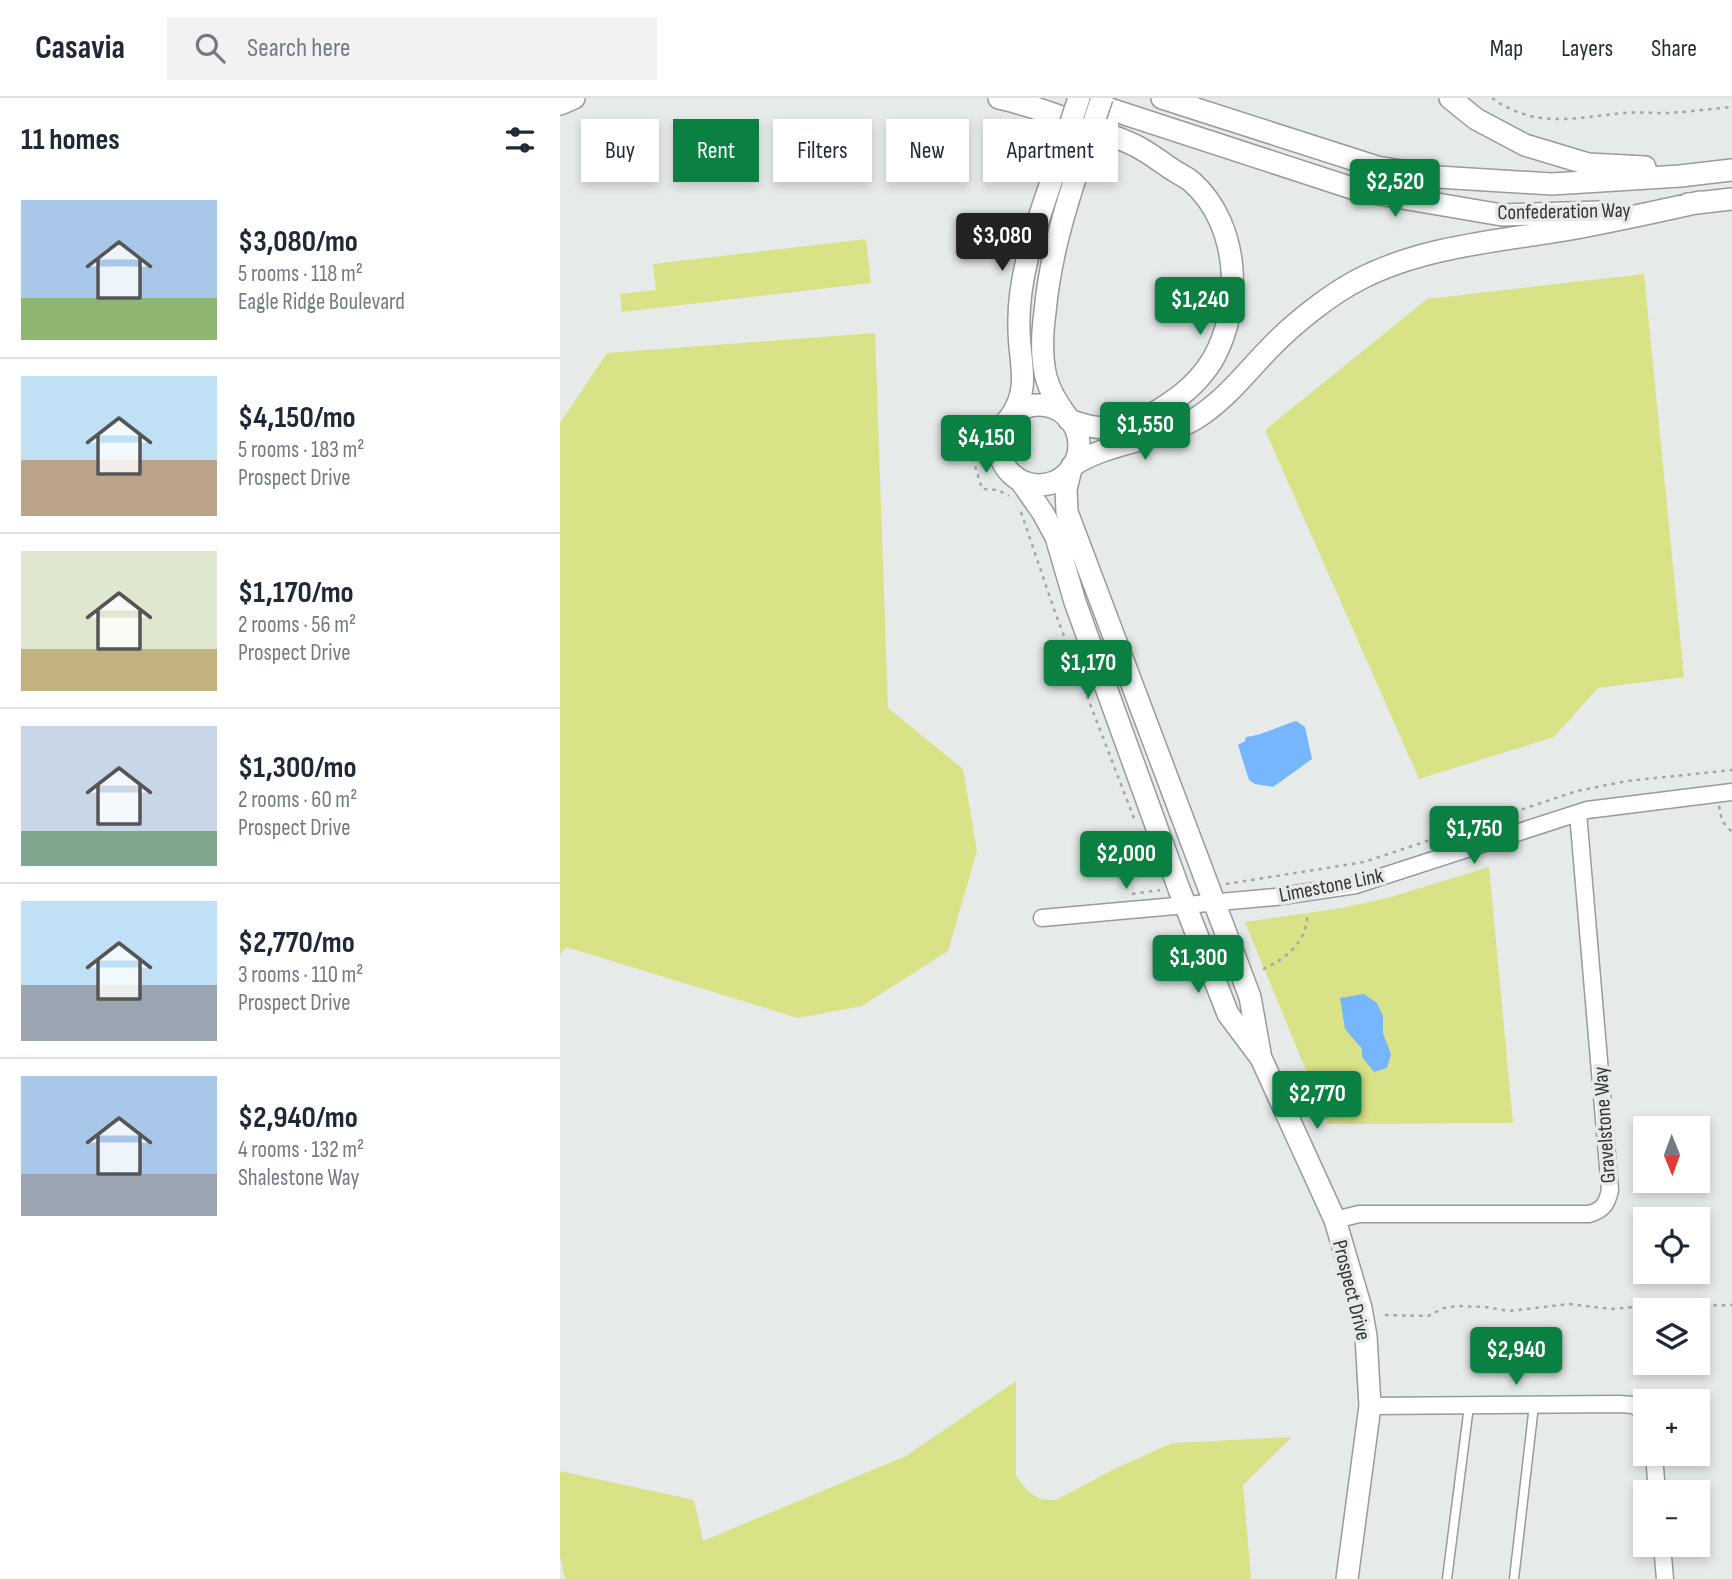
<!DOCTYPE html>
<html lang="en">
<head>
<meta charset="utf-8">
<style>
  body { margin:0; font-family:"Sofia Sans Condensed",sans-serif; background:#f2f2f3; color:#1f2937; height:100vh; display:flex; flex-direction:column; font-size:26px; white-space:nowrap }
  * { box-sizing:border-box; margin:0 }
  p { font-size:23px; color:#747a83 }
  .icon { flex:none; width:38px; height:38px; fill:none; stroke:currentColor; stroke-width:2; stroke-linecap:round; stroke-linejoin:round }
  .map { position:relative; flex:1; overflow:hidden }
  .details { display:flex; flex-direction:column; background:#fff; width:560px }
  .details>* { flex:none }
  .top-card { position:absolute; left:21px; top:21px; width:665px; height:63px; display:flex; gap:14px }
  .needle { width:46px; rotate:179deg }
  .fabs { position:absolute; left:1073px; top:1018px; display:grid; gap:14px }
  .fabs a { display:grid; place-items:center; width:77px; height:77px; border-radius:0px; background:#fff; box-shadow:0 4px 10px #0003; font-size:35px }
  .price { position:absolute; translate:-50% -60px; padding:0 16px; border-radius:7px; background:#0b8043; color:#fff; font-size:23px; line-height:46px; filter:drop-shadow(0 2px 4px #0008) }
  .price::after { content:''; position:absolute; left:50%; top:42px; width:21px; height:16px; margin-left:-10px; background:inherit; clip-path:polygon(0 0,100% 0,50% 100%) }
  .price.selected { background:#222; color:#fff }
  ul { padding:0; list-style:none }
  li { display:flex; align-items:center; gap:21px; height:175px; padding:0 21px }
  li+li { border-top:2px solid #e0e1e3 }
  li span { display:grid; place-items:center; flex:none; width:196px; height:140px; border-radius:0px; color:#555 }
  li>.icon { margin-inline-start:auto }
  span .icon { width:84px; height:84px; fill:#fffc; stroke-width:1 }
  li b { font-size:30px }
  h2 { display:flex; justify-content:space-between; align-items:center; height:84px; padding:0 21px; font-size:30px }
  .pill { padding:0 24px; border-radius:0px; background:#fff; box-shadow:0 4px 10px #0003; font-size:24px; line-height:63px }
  .pill.selected { background:#0b8043; color:#fff }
  header { display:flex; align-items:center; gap:42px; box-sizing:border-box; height:98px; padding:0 35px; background:#fff; border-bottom:2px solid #e0e1e3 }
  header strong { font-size:33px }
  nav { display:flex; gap:38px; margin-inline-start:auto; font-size:24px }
  .search { width:490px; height:63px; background:#f2f2f3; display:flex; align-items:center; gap:18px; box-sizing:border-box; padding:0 24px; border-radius:0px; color:#747a83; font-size:26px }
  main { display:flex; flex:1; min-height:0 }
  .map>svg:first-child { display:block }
</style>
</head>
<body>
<header>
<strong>Casavia</strong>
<div class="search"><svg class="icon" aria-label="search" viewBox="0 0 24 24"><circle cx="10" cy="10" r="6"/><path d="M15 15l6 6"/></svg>Search here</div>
<nav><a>Map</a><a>Layers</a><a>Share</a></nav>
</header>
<main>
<section class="details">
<h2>11 homes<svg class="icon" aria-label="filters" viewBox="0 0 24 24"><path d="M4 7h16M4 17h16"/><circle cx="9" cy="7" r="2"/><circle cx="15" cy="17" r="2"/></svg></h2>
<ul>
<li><span style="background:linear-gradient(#a9c7e8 70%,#8fb573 0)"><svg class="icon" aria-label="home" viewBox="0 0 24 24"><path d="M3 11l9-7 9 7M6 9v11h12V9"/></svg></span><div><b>$3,080/mo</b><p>5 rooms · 118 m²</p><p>Eagle Ridge Boulevard</p></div></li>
<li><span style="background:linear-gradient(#bfe0f5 60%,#b9a48a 0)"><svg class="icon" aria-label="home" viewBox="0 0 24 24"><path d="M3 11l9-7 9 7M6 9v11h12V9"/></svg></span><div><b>$4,150/mo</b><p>5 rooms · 183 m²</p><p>Prospect Drive</p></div></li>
<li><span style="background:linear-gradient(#dfe7d0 70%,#c2b280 0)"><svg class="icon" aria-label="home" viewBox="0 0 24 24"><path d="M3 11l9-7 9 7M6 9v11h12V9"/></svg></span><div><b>$1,170/mo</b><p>2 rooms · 56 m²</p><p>Prospect Drive</p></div></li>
<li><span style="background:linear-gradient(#c9d6e8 75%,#7fa58c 0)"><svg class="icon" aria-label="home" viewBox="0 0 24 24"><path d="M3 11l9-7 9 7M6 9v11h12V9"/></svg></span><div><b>$1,300/mo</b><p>2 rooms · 60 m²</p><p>Prospect Drive</p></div></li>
<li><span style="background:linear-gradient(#bfe0f5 60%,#9aa5b1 0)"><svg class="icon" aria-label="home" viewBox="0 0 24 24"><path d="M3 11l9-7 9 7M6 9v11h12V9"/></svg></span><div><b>$2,770/mo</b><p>3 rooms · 110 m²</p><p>Prospect Drive</p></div></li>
<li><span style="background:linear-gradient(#a9c7e8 70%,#9aa5b1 0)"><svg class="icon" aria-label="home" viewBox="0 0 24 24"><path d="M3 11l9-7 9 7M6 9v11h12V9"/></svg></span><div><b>$2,940/mo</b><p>4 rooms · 132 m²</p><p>Shalestone Way</p></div></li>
</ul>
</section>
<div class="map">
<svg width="1172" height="1481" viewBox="0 0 1172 1481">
  <rect width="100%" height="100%" fill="#e6eae9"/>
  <path fill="#dae287" d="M306,141L311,185L62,214L60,196L96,192L93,166Z
    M1084,176L1124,579L1038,590L994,639L859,681L705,332L867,201Z
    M315,235L328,610L403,671L417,753L388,853L302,908L238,920L6,849L0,857V325L47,255Z
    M929,769L953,1025L768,1026L685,824L782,810L831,799Z
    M456,1283V1378C466,1393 477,1404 496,1402L558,1369L613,1345L732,1339L683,1387L691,1481H5L0,1459V1373L134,1402L143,1443L346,1358Z"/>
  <path fill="#75b6fc" d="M736,623L745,629L752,661L713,689L695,686L689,682L678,647L685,643L686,639C701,638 719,628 736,623Z
    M804,896L817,905L823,918V935L831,956L827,970L814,974L802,959V951L785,931L780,900Z"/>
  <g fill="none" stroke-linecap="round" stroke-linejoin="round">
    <g stroke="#989b9b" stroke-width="11">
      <path id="lane" d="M887,1481L909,1308
        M954,1481L974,1307"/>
    </g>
    <g stroke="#989b9b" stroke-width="19">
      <path id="street" d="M482,820L715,799L796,787L1027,712L1172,694
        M775,1122L799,1116H1029C1043,1112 1047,1106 1050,1092L1018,715
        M810,1308L1060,1306L1073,1307L1085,1314
        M1094,1356L1097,1395
        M1102,1447L1105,1481"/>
    </g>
    <g stroke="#989b9b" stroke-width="24">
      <path id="secondary" d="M439,0C471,7 500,18 530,30C544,35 560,40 574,47C587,53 598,62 610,70C617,75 626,79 632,84C680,127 683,208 653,261C640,283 621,299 599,312C566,331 545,336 509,322
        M602,0L817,69L878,79L992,86L1120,78L1172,72
        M890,0L916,21L965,47L1028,66L1085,69
        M522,2L801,93L942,117L1040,114
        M0,6L14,0
        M1128,106L1172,101
        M439 347a40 40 0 1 1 80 0a40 40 0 1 1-80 0Z
        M506,317C497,305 490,294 486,279C481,258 482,236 485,214C490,160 504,114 521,62
        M451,318C471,289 459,264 459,230C457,170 483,111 501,54
        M512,368C547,344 596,344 635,321C666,302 687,273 712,248C734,225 772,195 800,181C862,149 937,143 1005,132C1050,124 1095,114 1140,104
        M511,371L506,391L507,414L690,899L700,955
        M460,382L483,415L496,439L515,504L619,791L668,916L701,960L775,1122L801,1210L806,1238L810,1308L787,1481"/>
    </g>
    <path stroke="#a3a6a5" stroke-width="2.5" stroke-dasharray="3.5 5" stroke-linecap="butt" d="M932,0C975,31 1014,20 1063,15C1077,14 1092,15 1107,15C1128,14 1150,11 1172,9
      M433,319L418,342L409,348L422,391L438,392L449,398
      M461,414L496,517L575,723
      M1159,708L1162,723L1172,734
      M666,786L804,764L1017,693L1067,683L1172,672
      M572,796L600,792
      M703,871C726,861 748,843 747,816
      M825,1217L868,1218L884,1210L897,1208L926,1209L949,1213L1009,1206L1051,1211L1074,1209L1172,1207"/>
    <use href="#lane" stroke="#fff" stroke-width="8"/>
    <use href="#street" stroke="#fff" stroke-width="16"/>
    <use href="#secondary" stroke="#fff" stroke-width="21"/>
    <g stroke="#989b9b" stroke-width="24" stroke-linecap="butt">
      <path id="secondary-bridge" d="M501,54L519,0
        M521,62L542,0"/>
    </g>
    <use href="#secondary-bridge" stroke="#fff" stroke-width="21"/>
  </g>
  <g text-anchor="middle" stroke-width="7" stroke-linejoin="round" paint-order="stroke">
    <g font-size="21" fill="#333434" stroke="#e6eae9">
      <text transform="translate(1004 113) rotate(-1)" y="7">Confederation Way</text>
      <text transform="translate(771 787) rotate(-11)" y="7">Limestone Link</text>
      <text transform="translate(1044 1027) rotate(-94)" y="7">Gravelstone Way</text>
      <text transform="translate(792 1192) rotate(76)" y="7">Prospect Drive</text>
    </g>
  </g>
</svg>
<div class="fabs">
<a><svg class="needle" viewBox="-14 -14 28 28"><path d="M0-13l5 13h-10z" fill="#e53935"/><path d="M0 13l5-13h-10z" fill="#747a83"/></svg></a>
<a><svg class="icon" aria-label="locate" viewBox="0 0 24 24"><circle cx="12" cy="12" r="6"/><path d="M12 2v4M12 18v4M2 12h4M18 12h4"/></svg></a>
<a><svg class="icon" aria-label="layers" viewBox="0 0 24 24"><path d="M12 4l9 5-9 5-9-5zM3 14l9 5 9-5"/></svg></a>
<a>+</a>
<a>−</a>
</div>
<b class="price" style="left:835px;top:121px">$2,520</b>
<b class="price selected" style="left:442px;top:175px">$3,080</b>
<b class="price" style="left:640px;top:239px">$1,240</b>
<b class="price" style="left:585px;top:364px">$1,550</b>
<b class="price" style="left:426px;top:377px">$4,150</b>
<b class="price" style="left:528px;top:602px">$1,170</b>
<b class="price" style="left:914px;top:768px">$1,750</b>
<b class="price" style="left:566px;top:793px">$2,000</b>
<b class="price" style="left:638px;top:897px">$1,300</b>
<b class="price" style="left:757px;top:1033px">$2,770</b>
<b class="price" style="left:956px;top:1289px">$2,940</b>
<div class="top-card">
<a class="pill">Buy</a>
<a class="pill selected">Rent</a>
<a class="pill">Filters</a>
<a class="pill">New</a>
<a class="pill">Apartment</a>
</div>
</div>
</main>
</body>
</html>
